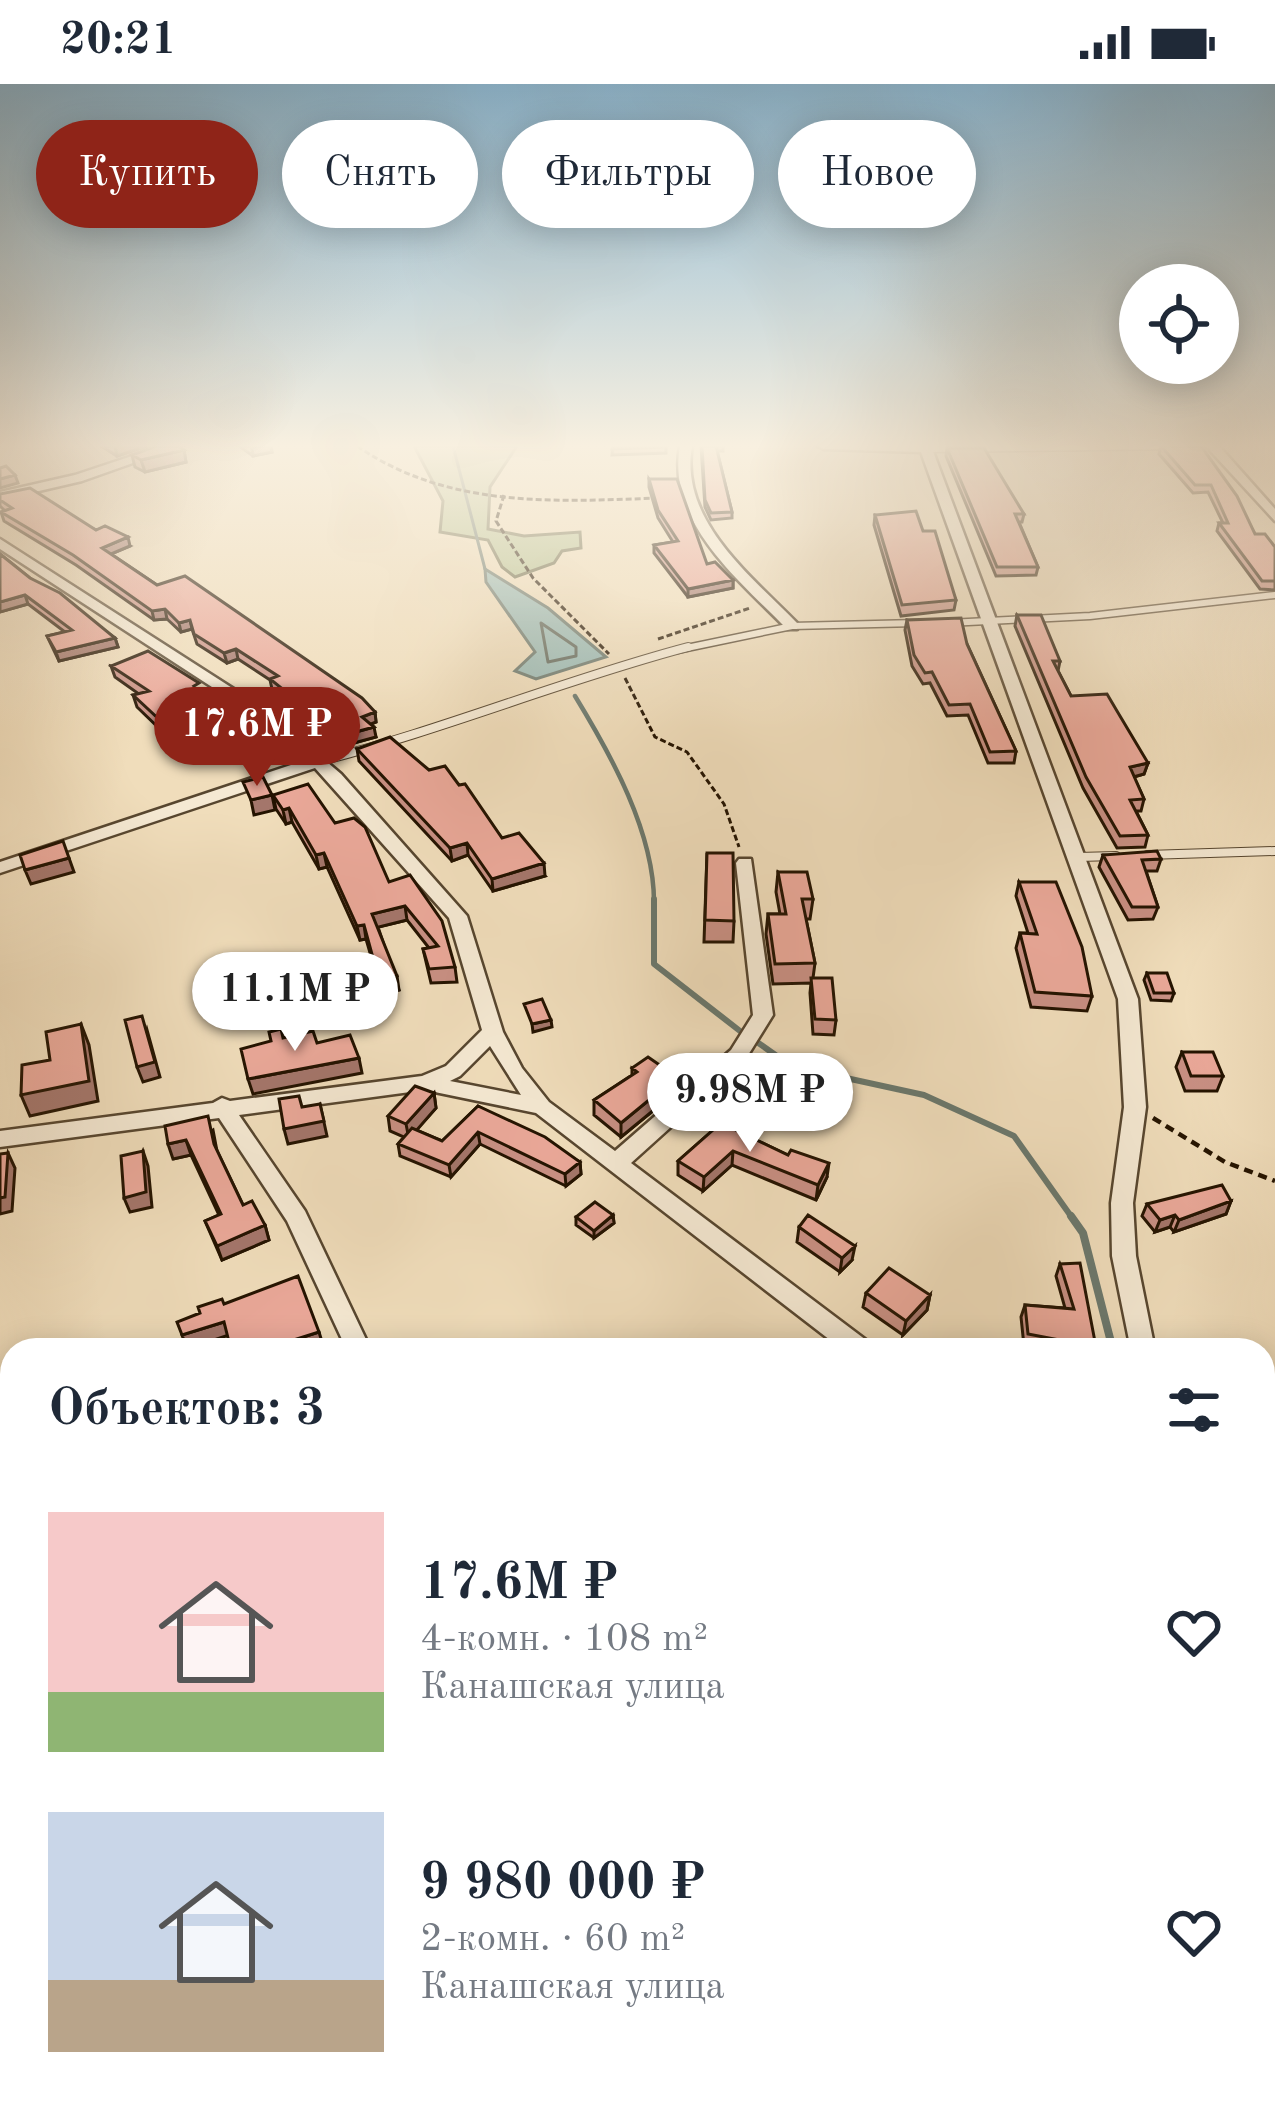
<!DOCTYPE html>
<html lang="ru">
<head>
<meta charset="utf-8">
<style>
  body { margin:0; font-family:"Old Standard TT",serif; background:#f6f6f7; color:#1f2937; height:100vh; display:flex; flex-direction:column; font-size:45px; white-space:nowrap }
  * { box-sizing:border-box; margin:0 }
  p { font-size:39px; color:#747a83 }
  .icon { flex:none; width:66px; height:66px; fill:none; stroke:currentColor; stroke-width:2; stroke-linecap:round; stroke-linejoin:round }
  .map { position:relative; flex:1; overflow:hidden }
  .panel { position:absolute; left:0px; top:1254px; width:1275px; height:771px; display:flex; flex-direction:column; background:#fff; border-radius:36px 36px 0 0; box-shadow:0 6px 30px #0003 }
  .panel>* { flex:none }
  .banner { position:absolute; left:36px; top:36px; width:1203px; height:108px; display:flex; gap:24px }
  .buttons { position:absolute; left:1119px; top:180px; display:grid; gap:24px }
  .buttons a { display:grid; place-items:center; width:120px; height:120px; border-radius:50%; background:#fff; box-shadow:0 6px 30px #0003; font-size:60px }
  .price { position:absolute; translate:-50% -102px; padding:0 27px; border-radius:42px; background:#fff; color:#222; font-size:39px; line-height:78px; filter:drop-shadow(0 3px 6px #0008) }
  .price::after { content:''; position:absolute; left:50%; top:72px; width:36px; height:27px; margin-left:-18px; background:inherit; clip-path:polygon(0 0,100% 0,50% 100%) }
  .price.active { background:#8f2418; color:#fff }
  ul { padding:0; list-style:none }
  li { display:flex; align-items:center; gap:36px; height:300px; padding:0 48px }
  li span { display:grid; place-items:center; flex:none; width:336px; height:240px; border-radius:0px; color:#555 }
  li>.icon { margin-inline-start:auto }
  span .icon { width:144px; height:144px; fill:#fffc; stroke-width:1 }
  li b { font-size:51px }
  h2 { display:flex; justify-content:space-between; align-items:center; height:144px; padding:0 48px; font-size:51px }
  .chip { padding:0 42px; border-radius:54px; background:#fff; box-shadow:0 6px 30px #0003; font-size:42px; line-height:108px }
  .chip.active { background:#8f2418; color:#fff }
  .status { display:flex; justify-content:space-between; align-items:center; height:84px; padding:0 60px; background:#fff; direction:ltr }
  .status svg { height:33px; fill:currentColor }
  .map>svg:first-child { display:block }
</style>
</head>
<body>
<div class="status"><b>20:21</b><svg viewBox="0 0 49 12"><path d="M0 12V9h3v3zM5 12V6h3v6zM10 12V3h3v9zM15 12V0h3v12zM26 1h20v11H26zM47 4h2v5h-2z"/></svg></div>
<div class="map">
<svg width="1275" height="2024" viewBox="0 0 1275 2024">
  <rect width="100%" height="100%" fill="#f0ddbb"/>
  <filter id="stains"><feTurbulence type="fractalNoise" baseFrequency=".00167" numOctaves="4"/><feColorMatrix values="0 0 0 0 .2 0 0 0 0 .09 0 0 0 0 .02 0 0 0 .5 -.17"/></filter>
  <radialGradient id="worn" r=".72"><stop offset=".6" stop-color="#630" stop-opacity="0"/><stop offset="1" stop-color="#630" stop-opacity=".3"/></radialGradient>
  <path fill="#b7c292" stroke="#6e6a49" stroke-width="3" d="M414,362H517L490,403L488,445L524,452L580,448L581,464L562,467L554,479L515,493L502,483L488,456L440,448L443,417Z"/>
  <path fill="#9bbbb6" stroke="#6b786d" stroke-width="3" d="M485,485L548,524L606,573L536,595L515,587L535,568L486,498Z"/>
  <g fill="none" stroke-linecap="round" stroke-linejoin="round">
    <path stroke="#60675b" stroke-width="3" d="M541,539L576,563V572L548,578Z"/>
    <path stroke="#6b786d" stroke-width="3" d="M453,362L485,485"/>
    <path stroke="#6b786d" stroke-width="4.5" d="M575,612C611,671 654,748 654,818"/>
    <path stroke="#6b786d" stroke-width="6" d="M654,815V880L740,947
      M757,958L791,982L924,1011L1014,1052L1073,1135"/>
    <path stroke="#6b786d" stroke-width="8" d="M1071,1132L1083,1149L1113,1266
      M1263,1473L1275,1476"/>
    <path stroke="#6b786d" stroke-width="9" d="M0,1646H12"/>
    <g stroke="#57462f" stroke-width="9">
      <path id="service-far1" d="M926,365L1181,362
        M948,539L1090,532L1275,511
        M677,566L792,542L917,539"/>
    </g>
    <g stroke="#57462f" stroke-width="10">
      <path id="service" d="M317,678C443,646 563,596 688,563
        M1147,771L1275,767
        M1078,773L1116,772"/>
    </g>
    <g stroke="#57462f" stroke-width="5">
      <path id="minor" d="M162,362H181L82,397L0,416V408L75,391Z
        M680,362H692C679,436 750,491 797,539V545H787C739,496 666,438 680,362Z
        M818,362H931L1138,915L1146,1023L1133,1119L1136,1172L1155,1266H1131L1112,1172L1111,1119L1124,1023L1118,915L921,368L824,365Z
        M1206,362H1219L1275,425V437Z
        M0,455L265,625L341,690L467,832L503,948L522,984L549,1018L615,1067L731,966L753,931L736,779L739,775H751L773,931L745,976L631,1079L870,1259L873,1266H843L536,1029L425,1006L239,1031L305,1127L371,1266H347L287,1137L219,1034L0,1063V1047L213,1019L222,1014L230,1017L422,992L446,982L482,946L449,834L315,684L0,789V778L306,676L255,631L0,465ZM490,962L521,1011L450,997L460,992Z
        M1263,1361L1275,1365V1389L1263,1385Z
        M1263,1988L1275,1993V2024H1254L1248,2013H1263Z
        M844,2013H884L879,2024H839Z"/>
    </g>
    <path stroke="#241300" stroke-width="3" stroke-dasharray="6 3" stroke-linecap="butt" d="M357,362C447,424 553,418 658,414
      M504,411L496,437L533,494L609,570
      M658,555L750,524
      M625,594L655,653L687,668L724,720L739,763"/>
    <path stroke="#241300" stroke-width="4.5" stroke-dasharray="9 6" stroke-linecap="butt" d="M1153,1034L1225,1078L1275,1097"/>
    <path stroke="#241300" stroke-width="6" stroke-dasharray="10 8" stroke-linecap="butt" d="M0,1463L12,1465"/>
    <path stroke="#241300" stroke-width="8" stroke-dasharray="14 9" stroke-linecap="butt" d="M0,1768L12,1763"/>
    <use href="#service-far1" stroke="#f5e9d3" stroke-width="6"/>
    <use href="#service" stroke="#f5e9d3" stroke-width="8"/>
    <use href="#minor" fill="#f5e9d3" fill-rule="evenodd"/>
  </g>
  <path fill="#c99084" stroke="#241300" stroke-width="3" d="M101,362H147L117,372Z
    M239,362H271L272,368L253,372Z
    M613,362H666V369L612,371Z
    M701,362H723V367H717L732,428V434L711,436L705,423Z
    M1161,362H1201L1255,450L1275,463V506L1260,505L1217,447L1219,439H1223L1208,408L1193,409L1159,370Z
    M947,364L1024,430L1022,438H1019L1038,483L1036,491L996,492L946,372Z
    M184,366L186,378L145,388L135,383L132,371Z
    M649,395L707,480L733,496V504L688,513L654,469V461L673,458L658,434L649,403Z
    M0,410L96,446L130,462L111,470L157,501L375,628L376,638L371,640L376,653L343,662L272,605L270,596L238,575L227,579L197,560L192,545L181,548L167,535L154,536L76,481L4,437L1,428L5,427L0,422Z
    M875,431L923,447L956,516L954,526L901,532L874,441Z
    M0,470L30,494L115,554L118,563L59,577L47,552L65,548L28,520L0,528Z
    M1017,531L1060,577L1058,587L1071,612L1148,679L1144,690L1134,693L1144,715L1141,727H1136L1148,751L1145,763L1117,764L1083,704L1015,542Z
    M907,536L967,560L1016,667L1014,679H988L968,631L947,632L930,599L923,600L912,582L905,546Z
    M111,582L201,608L216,632L165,650L137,623L133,611L139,610L115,593Z
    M357,665L429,686L459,701L502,754L545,792L493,807L468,771L452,777L359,677Z
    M273,711L335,739L389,798L455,883L457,898L431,899L423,865L429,864L407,836L378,843L399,906L382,910L366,855L360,856L327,783L319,785L292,738L286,740L276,725Z
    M707,769L734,837L733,858H704Z
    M1103,771L1161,775L1157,787H1146L1158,823L1153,835L1128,836L1099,783Z
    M778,788L813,815L810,835H806L815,879L813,894L836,936L834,951L813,950L810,909L811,899L773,900L766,850L768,830H780L776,808Z
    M1019,798L1092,912L1087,927L1031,923L1016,864L1020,849H1028L1016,812Z
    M1147,889L1174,909L1171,917L1151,916L1144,896Z
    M1182,968L1223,992L1217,1007H1185L1176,983Z
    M632,984L677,1007L621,1053L594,1031V1016L632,991Z
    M434,1009L436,1024L416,1046L442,1057L478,1022L580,1078L581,1090L566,1102L480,1060L451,1093L400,1072L398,1060L404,1053L390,1047L388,1032Z
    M721,1039L788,1071L827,1093L816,1116L732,1081L703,1107L678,1091V1077Z
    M213,1046L217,1067L243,1121L265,1141L269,1156L222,1176L205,1137L219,1131L191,1071L173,1075Z
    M1231,1117L1226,1130L1174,1148L1170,1143L1155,1148L1142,1132L1147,1120Z
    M613,1131L614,1139L594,1154L576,1141V1133Z
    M799,1143L852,1176L840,1188L797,1158Z
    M1060,1180L1096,1263L1095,1266H1042L1024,1262L1021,1233L1025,1221L1065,1224L1056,1192Z
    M866,1209L930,1211L927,1226L903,1251L863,1223Z
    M1263,1582L1275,1584V1648L1263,1646Z
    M1263,1765L1275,1766V1851L1263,1850Z
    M1100,2013H1183L1184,2015L1174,2022Z"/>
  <path fill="#a4766b" stroke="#241300" stroke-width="3" d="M115,362H147L117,372Z
    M258,362H271L272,368L253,372L252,364Z
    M184,366L186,378L145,388L141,376Z
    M15,391L18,399L0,404V395Z
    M128,453L130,462L104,473L102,464Z
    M733,496V504L688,513V505Z
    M25,511L28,520L0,528V518Z
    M165,525L167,535L154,536L152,527Z
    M190,536L192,545L181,548L179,539Z
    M115,554L118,563L59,577L56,568Z
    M236,565L238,575L227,579L224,569Z
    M213,620L216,632L165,650L162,638Z
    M375,628L376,638L364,643L362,633Z
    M374,643L376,653L343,662L341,652Z
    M1148,679L1144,690L1126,695L1130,683Z
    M272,711L275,726L254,731L251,716Z
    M289,724L292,738L286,740L283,726Z
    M467,759L468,771L452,777L450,764Z
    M324,769L327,783L319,785L316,771Z
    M69,774L74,788L31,800L25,786Z
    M544,779L545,792L493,807L492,795Z
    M405,822L407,836L375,844L372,830Z
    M364,841L366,855L360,856L357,842Z
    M397,892L399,906L382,910L379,896Z
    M551,936L552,943L533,948L532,940Z
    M81,940L89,961L98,1017L30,1032L21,1011Z
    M147,946L160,993L143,998L137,983Z
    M359,974L362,989L253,1010L248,995Z
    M677,993V1007L621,1053V1039Z
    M434,1009L436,1024L409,1055L406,1040Z
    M320,1020L327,1052L288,1060L284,1045Z
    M478,1048L480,1060L451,1093L449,1081Z
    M186,1056L191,1071L173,1075L168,1060Z
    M143,1067L148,1082L152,1123L130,1128L124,1114Z
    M733,1067L732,1081L703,1107L704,1093Z
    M8,1069L15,1084L12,1127L0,1130V1114Z
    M580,1078L581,1090L566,1102L565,1090Z
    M829,1079L827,1093L816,1116L818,1101Z
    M1231,1117L1226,1130L1174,1148L1179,1136Z
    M613,1131L614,1139L594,1154V1147Z
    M1175,1131L1170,1143L1155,1148L1160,1136Z
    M265,1141L269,1156L222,1176L217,1162Z
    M855,1162L852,1176L840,1188L842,1174Z
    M930,1211L927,1226L903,1251L906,1237Z
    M224,1238L229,1251L187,1265L182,1251Z
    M319,1248L323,1261L307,1266H262Z"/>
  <path fill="#eaa899" stroke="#241300" stroke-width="3" d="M156,362H178L184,366L141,376L132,371Z
    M613,362H666V363L612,365Z
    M702,362H716L732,428L711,429L705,416Z
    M1161,362H1201L1237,412L1255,450H1265L1275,463V497H1262L1219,439H1228L1211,401H1195Z
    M947,364H984L1024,430H1015L1038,483H997Z
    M6,382L15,391L0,395V384Z
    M649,395H677L707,480L715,478L733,496L688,505L654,461L678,457L658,426Z
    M30,404L96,446L105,442L128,453L102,464L157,501L185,492L362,614L375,628L362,633L374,643L341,652L270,595L278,592L236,565L224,569L194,550L190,536L179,539L165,525L152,527L73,471L1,428L12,424L0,416V410Z
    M916,427L923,447H935L956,516L902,521L875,431Z
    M0,470L30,494L60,509L115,554L56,568L47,552L72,546L25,511L0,518Z
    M1017,531H1041L1060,577H1053L1071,612L1107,610L1117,627L1148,679L1130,683L1144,715L1130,716L1148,751L1120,752L1086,693Z
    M961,534L967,560L1016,667L990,668L970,620L949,621L932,588L925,589L914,571L907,536Z
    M148,567L199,599L194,602L213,620L162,638L133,611L149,607L111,582Z
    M390,653L429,686L445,682L459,701L465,700L502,754L519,749L544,779L492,795L467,759L450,764L357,665Z
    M263,693L272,711L251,716L243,698Z
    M308,700L335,739L354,734L365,743L389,798L410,791L442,837L455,883L429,885L423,865L438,862L405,822L372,830L397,892L379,896L364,841L357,842L324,769L316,771L289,724L283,726L273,711Z
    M63,757L69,774L25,786L20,771Z
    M1157,767L1161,775L1142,776L1158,823H1132L1103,771Z
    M707,769H733L734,837L705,836Z
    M778,788H807L813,815H802L815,879L775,880L768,830H786Z
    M1019,798H1056L1082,863L1092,912L1035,908L1020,849L1037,850Z
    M1147,889H1167L1174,909H1154Z
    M811,894H832L836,936L815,935Z
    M542,915L551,936L532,940L524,920Z
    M142,932L155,978L137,983L125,936Z
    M81,940L89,997L21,1011L22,981L50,976L46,948Z
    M281,945L283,954L313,947L317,959L350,951L359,974L248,995L241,965L271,957L269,948Z
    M1182,968H1213L1223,992H1191Z
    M648,973L677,993L621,1039L594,1016L637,988L632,984Z
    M415,1002L434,1009L406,1040L388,1032Z
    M299,1012L302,1023L320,1020L324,1037L284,1045L279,1015Z
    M478,1022L545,1053L580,1078L565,1090L478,1048L449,1081L398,1060L412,1044L442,1057Z
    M208,1032L214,1060L243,1121L252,1117L265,1141L217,1162L205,1137L221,1130L186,1056L168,1060L165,1042Z
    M721,1039L788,1071L791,1066L829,1079L818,1101L733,1067L704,1093L678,1077Z
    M143,1067L146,1108L124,1114L121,1072Z
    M8,1069L5,1113L0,1114V1070Z
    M1222,1101L1231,1117L1179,1136L1175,1131L1160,1136L1147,1120Z
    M595,1118L613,1131L594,1147L576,1133Z
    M808,1131L855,1162L842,1174L799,1143Z
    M1080,1179L1096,1263L1028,1250L1025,1221L1074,1225L1060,1180Z
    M889,1184L930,1211L906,1237L866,1209Z
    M298,1192L319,1248L262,1266H231L224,1238L182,1251L177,1238L200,1229L198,1223L222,1215L224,1220Z
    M1263,1582L1275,1584V1635L1263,1633Z
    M1263,1765L1275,1766V1841L1263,1839Z"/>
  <linearGradient id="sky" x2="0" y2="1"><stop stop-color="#89b7d4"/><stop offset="0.56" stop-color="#f8f0e0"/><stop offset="1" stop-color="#f8f0e0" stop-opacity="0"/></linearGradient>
  <rect width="1275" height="646" fill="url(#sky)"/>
  <rect width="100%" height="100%" filter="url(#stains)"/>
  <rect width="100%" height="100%" fill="url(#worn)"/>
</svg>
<div class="buttons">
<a><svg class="icon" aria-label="locate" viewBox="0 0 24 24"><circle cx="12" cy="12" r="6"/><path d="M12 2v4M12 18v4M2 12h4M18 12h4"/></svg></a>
</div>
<b class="price active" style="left:257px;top:705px">17.6M ₽</b>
<b class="price" style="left:295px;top:970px">11.1M ₽</b>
<b class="price" style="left:750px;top:1071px">9.98M ₽</b>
<div class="banner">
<a class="chip active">Купить</a>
<a class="chip">Снять</a>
<a class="chip">Фильтры</a>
<a class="chip">Новое</a>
</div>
<section class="panel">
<h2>Объектов: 3<svg class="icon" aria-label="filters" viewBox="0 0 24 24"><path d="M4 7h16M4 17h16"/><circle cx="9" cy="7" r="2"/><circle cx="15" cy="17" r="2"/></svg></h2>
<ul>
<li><span style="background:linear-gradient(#f6c9c9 75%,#8fb573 0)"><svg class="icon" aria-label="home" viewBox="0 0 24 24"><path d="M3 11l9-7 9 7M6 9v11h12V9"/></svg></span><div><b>17.6M ₽</b><p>4-комн. · 108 m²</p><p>Канашская улица</p></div><svg class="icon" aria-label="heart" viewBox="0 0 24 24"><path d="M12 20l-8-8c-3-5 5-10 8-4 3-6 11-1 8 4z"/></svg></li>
<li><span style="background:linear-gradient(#c9d6e8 70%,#b9a48a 0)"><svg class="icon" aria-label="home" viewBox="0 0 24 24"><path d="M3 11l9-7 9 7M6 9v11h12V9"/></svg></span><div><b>9 980 000 ₽</b><p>2-комн. · 60 m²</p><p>Канашская улица</p></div><svg class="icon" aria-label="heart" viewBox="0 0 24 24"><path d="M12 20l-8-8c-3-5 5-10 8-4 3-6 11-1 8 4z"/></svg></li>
</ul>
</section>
</div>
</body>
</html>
